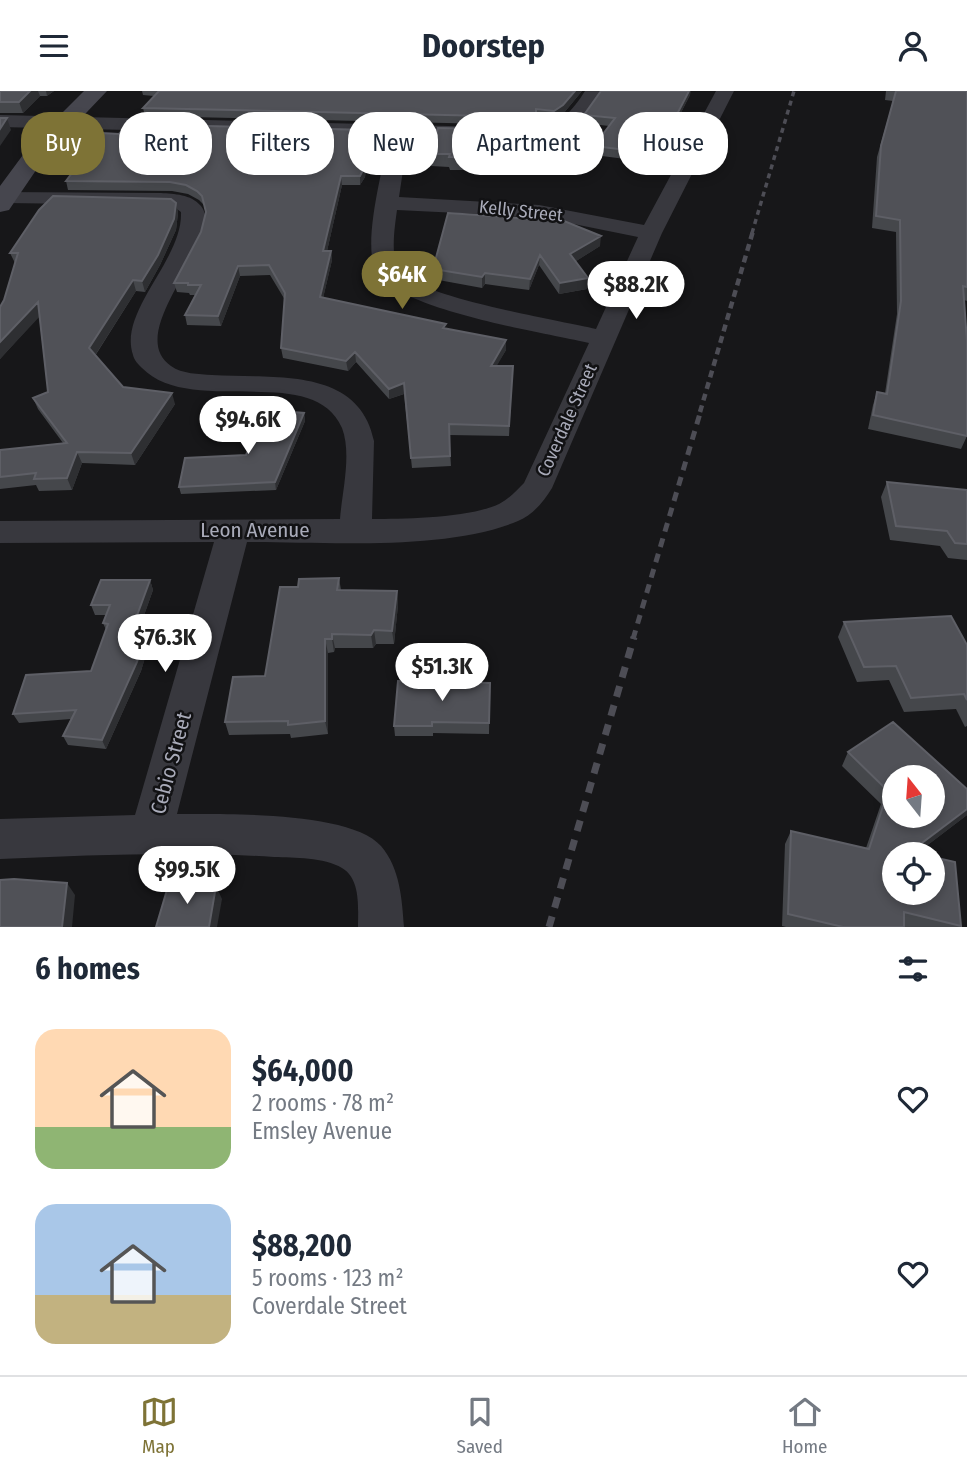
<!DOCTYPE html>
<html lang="en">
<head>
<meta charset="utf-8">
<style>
  body { margin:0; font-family:"Fira Sans Condensed",sans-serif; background:#f2f2f3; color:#1f2937; height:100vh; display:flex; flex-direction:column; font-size:26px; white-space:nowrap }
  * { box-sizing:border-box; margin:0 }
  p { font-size:23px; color:#747a83 }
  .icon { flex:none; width:38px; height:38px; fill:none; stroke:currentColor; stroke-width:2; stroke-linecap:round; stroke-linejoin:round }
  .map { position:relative; height:836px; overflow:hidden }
  .details { display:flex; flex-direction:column; background:#fff; flex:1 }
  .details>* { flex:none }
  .guide { position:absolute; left:21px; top:21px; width:926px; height:63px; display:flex; gap:14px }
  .needle { width:46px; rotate:343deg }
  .fabs { position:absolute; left:882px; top:674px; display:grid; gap:14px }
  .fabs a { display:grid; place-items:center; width:63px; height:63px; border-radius:50%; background:#fff; box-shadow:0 4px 10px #0003; font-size:35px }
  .price { position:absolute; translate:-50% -60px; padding:0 16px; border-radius:24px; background:#fff; color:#222; font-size:23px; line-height:46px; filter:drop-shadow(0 2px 4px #0008) }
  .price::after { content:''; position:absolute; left:50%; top:42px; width:21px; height:16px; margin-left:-10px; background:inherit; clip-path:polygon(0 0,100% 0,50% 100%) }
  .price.selected { background:#7e7336; color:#fff }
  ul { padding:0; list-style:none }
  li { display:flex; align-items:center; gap:21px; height:175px; padding:0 35px }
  li span { display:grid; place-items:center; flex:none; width:196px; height:140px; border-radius:21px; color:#555 }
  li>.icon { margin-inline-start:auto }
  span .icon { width:84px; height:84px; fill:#fffc; stroke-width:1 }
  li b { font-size:30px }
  h2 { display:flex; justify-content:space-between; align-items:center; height:84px; padding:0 35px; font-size:30px }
  .tag { padding:0 24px; border-radius:28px; background:#fff; box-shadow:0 4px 10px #0003; font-size:24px; line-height:63px }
  .tag.selected { background:#7e7336; color:#fff }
  header { display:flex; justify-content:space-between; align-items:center; height:91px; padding:0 35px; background:#fff; font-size:32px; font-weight:700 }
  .menu { display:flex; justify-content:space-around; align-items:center; height:98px; border-top:2px solid #e0e1e3; background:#fff; font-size:19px; color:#747a83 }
  .menu a { display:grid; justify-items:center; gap:4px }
  .menu .selected { color:#7e7336 }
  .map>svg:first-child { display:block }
</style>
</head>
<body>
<header><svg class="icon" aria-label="menu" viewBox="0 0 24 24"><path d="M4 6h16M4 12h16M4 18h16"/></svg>Doorstep<svg class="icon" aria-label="person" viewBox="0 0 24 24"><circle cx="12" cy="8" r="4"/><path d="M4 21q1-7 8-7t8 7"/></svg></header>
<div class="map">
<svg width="967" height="836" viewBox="0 0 967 836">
  <rect width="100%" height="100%" fill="#171719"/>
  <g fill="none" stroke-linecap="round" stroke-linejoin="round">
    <path fill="#38383e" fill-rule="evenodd" d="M585,0H603C584,33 573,43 535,49L408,46L399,106L539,114L644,134L716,0H734L662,142L552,397C544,410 533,424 518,430C447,460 325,451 247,451L177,723C222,723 351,720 381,755C400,777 402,808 404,836H358C358,817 361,788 342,777C324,766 294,767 274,766C183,760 91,764 0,768V728L135,724L214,451L0,452V430L340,428C342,401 352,363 342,337C313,270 191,327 142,277C138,273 134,269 133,264C118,220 183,169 181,121L174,116L161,114L5,112L0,111V101L161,102C174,103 191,103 201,115C228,148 121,240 171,275C182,283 199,283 212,284C270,288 359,274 374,350L372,428C405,428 469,427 499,413C509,408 516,400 524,392L589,252C546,242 391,218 375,178C363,149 383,77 389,45L0,36V24L535,37C560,33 572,21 585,0ZM397,119L539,126L638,146L596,238C556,229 425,207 401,182C389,170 395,134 397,119Z"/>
    <path fill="#46464e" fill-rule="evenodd" d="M84,0H107L47,63L9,119L0,121V95L31,53Z"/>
    <path stroke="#4d4d55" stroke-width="3.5" stroke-dasharray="5 4.5" stroke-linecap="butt" d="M752,142L794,0"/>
    <path stroke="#4d4d55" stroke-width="4.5" stroke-dasharray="7 5" stroke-linecap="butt" d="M700,321L753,140"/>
    <path stroke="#4d4d55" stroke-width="5" stroke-dasharray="9 7" stroke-linecap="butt" d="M633,548L701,319"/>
    <path stroke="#4d4d55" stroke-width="7" stroke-dasharray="11 9" stroke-linecap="butt" d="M549,836L634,546"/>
  </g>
  <path fill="#45474b" d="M0,0H54L47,5H40L23,22H0Z
    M142,0H582L563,23L553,29L536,27V34L145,25L143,17L154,5L143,4Z
    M886,0H967V210L964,209L967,345L961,358L868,338L873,314L877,301L885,302L897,223L896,141L872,137L877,66L893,10L885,9Z
    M690,4L671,41L653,67L645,65L641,70L594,64V55L609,35L583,32L584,24Z
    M369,39L370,47L365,86L360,94H342L327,160H331L332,169L323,207L446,238L506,249V259L496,275H513L509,345L449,344L451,375L412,377L404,303L389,308L356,271L348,280L283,267L281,257L285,209L270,184L240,185L221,235L187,234L185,224L195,204H190L189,202L177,201L174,192L201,141L206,122L204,114L199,109L188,103L172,100L68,99L66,90L119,43Z
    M531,39L526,79H450L449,76L431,75V63Z
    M176,112L178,122L176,139L160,174L145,201L136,200L95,265L123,296L175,313L135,374L82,372L72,399L39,400L36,394L0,398V359L63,352L38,318L33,307L48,301L39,225L0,268V216L4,209L15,172L10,162Z
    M600,155L576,170L587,198L559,203L539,174L529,199L485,193L482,197L433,188V178Z
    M304,322L305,330L276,399L181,403L179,396L246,364Z
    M887,391L967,399V469L948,467L940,455L890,449L881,406Z
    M339,487L341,499L397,500L398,514L394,553H376L373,557H335L334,561L328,562V643L291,647L290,643L229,644L225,631L265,585L298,496Z
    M150,489L153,499L138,541L150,550L141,580L106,658L68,654L63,645L71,628L19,632L13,623L91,580L106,539L103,532L107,524H95L91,514Z
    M844,531L967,554V635L965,636L956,618L904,621L889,589L857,591L838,546Z
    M490,592L489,643L433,642V645H395L394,635Z
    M848,661L967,698V724L917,762L961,835L960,836H786L782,835L785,753L791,740L866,757L881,713L842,675Z"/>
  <path fill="#2e2f32" d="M30,0H38L40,5L23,22L19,11Z
    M46,0H54L47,5Z
    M575,0H582L563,23L553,29L554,20Z
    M689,0H691L690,4L671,41L653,67L654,58Z
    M7,27L11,39L0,55V38Z
    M369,39L370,47L365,86L360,94V85Z
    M531,39L530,52L526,79L527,67Z
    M646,57L645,65L641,70L642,61Z
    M341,85L342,94L325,169L323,160Z
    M176,112L178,122L176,139L160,174L145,201L142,190Z
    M601,145L600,155L570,174V163Z
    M331,160L332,169L321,216L320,206Z
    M540,164L539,174L529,199L530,188Z
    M238,175L240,185L221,235L218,225Z
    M485,182V193L482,197V186Z
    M588,187L587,198L559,203L560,192Z
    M133,189L136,200L92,269L89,257Z
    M38,211L42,223L0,268V251Z
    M506,249V259L491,285V275Z
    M355,261L356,271L348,280L346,270Z
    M404,292V303L389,308V298Z
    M172,302L175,313L135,374L131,362Z
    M304,322L305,330L276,399L275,391Z
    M77,361L82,372L72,399L67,387Z
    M150,489L153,499L135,550L131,541Z
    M397,500L398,514L394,553L392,540Z
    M374,539L376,553L373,557L371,544Z
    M147,541L150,550L141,580L106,658L102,649Z
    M332,543L335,557L334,561L332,548Z
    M325,548L328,562V643L325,630Z
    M967,718V724L916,763L910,761Z
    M67,792L75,804L72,836H62Z
    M216,795L222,808L217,836H209Z"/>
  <path fill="#505157" stroke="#5e5f66" stroke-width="2" fill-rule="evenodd" d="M0,0H30L19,11H0Z
    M159,0H575L563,14L554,20L536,18V26L143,17Z
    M601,0H689L672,33L654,58L646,57L642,61L594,55L615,27L584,24Z
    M896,0H967V196L963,195L967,250V345L873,324L877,301L887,303L901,210L900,129L876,125L881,55Z
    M0,27H7L0,38Z
    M128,33L369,39L364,77L360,85H341L323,160H331L320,206L446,233L443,237L506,249L491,275H513L509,335L449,333L450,365L411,367L404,292L389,298L355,261L346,270L281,257L285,202L269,174L238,175L218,225L185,224L201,194H188V192H174L201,141L206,121L202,105L197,100L186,94L170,91L66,90L102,42L119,43Z
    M438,37L531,39L527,67L449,66L450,63H431Z
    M53,105L171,108L176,112L174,128L158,164L142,190L133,189L89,257L123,296L172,302L131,362L77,361L67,387L34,388L36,382L0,386V359L67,352L33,307L48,301L38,211L0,251V216L4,209L18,162H10L39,119Z
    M448,122L564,130L601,145L570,163L588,187L560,192L540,164L530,188L485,182L482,186L433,178Z
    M267,319L304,322L275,391L179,396L185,367L246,364Z
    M887,391L967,399V453L955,452L947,440L896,435Z
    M339,487L337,499L397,500L392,540L374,539L371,544L332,543V548H325V630L288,634V630L225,631L233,586L265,585L280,496H298L299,488Z
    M101,489H150L131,541H147L137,571L102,649L63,645L76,619L13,623L26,584L91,580L108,533L103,532L110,514H91Z
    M951,525L967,554V609L964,603L911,607L896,575L864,576L844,531Z
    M398,590L490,592L489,632L432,631V635H394Z
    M893,631L967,698V718L910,761L921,763H894V802H933V766L955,771L961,835L904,821V836H843L788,823L791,740L869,758L888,700L848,661ZM894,686H933V724H894Z
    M14,788L67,792L62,836H0V789Z
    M169,792L216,795L209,836H156Z"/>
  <g text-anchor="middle" stroke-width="5" stroke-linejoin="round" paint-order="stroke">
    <g font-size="18" fill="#a9abb9" stroke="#121214">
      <text transform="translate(521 120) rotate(6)" y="6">Kelly Street</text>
      <text transform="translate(567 329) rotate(-66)" y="6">Coverdale Street</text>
    </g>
    <g font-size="21" fill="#a9abb9" stroke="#121214">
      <text x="255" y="446">Leon Avenue</text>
      <text transform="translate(171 672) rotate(-75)" y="7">Cebio Street</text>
    </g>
  </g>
</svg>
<div class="fabs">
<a><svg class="needle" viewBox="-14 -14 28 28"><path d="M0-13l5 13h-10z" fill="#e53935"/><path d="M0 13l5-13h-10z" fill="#747a83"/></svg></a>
<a><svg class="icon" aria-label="locate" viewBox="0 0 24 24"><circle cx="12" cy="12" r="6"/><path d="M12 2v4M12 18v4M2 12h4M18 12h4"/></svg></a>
</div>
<b class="price selected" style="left:402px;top:220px">$64K</b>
<b class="price" style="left:636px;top:230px">$88.2K</b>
<b class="price" style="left:248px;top:365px">$94.6K</b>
<b class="price" style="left:165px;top:583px">$76.3K</b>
<b class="price" style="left:442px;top:612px">$51.3K</b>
<b class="price" style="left:187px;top:815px">$99.5K</b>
<div class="guide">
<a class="tag selected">Buy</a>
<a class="tag">Rent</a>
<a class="tag">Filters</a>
<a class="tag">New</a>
<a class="tag">Apartment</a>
<a class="tag">House</a>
</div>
</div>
<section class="details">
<h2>6 homes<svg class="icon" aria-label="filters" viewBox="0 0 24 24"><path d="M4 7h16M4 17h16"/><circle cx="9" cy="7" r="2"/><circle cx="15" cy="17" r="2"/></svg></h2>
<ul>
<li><span style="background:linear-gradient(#ffd9b3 70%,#8fb573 0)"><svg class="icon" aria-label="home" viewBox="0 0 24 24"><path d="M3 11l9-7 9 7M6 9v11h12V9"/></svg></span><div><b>$64,000</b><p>2 rooms · 78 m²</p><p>Emsley Avenue</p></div><svg class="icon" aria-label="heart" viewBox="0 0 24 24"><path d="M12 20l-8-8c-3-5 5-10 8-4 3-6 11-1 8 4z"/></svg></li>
<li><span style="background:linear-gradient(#a9c7e8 65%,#c2b280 0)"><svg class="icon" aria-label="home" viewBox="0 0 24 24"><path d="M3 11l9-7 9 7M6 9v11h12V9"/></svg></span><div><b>$88,200</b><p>5 rooms · 123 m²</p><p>Coverdale Street</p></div><svg class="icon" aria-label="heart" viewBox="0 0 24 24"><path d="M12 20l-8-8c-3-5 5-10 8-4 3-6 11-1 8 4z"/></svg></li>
</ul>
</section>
<nav class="menu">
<a class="selected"><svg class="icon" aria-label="map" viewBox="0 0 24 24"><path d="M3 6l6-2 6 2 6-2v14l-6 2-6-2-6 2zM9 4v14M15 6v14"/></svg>Map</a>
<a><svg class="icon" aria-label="saved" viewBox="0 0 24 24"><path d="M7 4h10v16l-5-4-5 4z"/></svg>Saved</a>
<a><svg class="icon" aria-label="home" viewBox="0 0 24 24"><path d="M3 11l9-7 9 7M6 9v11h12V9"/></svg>Home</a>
</nav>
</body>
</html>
